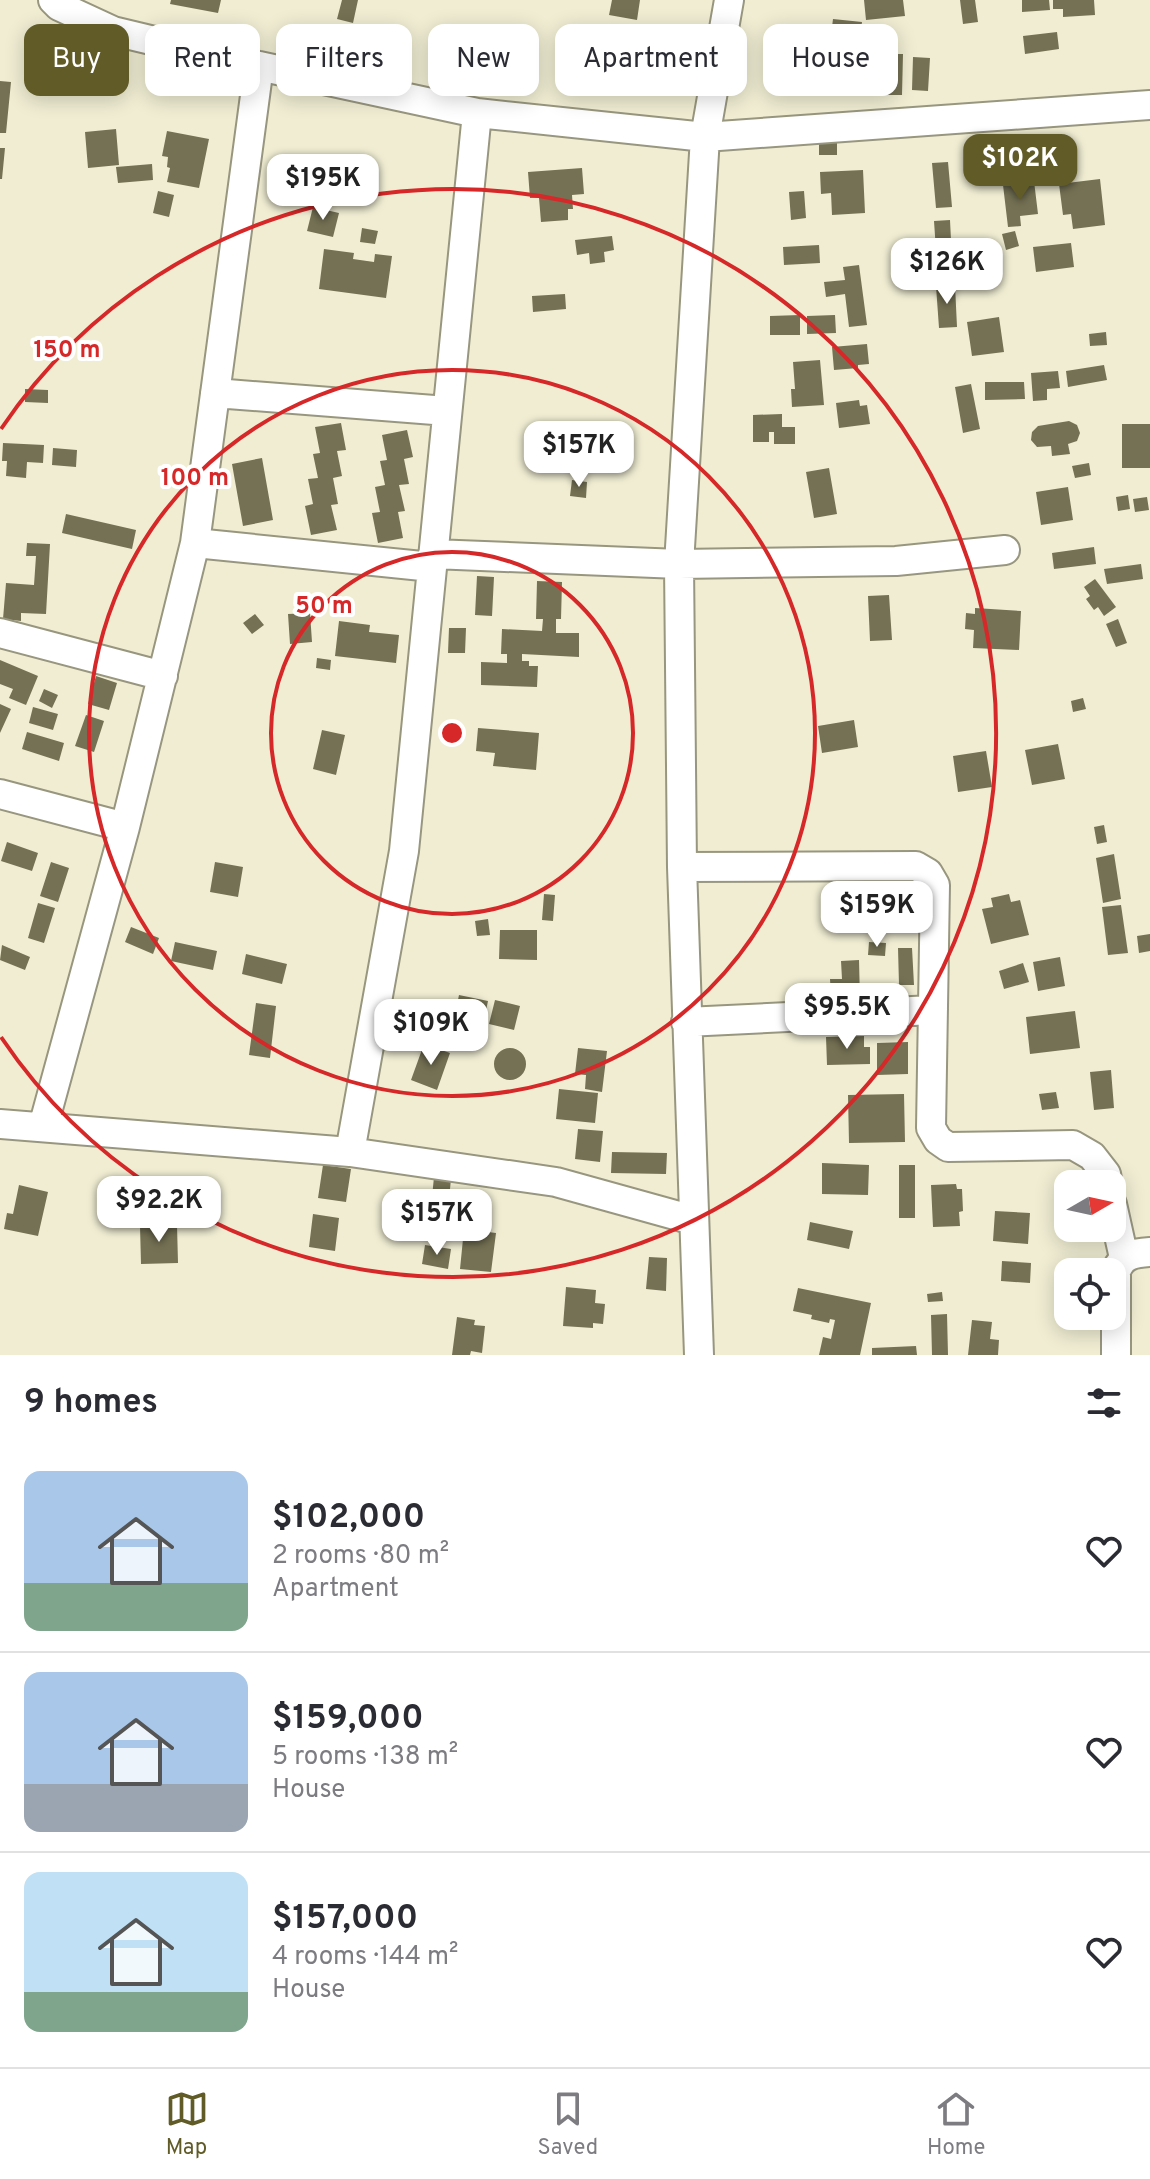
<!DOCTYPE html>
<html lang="en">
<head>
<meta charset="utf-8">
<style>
  body { margin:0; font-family:Overpass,sans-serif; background:#f7f7f7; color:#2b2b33; height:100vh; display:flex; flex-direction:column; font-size:30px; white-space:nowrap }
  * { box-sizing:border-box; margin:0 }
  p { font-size:26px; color:#7c7c81 }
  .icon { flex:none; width:44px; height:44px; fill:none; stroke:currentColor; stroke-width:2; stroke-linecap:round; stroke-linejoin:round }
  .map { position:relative; height:1355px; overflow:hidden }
  .details { display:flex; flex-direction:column; background:#fff; flex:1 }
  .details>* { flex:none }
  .hud { position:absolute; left:24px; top:24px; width:1102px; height:72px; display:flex; gap:16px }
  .needle { width:52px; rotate:81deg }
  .controls { position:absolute; left:1054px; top:1170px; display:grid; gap:16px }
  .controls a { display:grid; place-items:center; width:72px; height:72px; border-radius:16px; background:#fff; box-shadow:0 4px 20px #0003; font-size:40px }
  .price { position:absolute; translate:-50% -68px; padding:0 18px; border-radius:16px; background:#fff; color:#222; font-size:26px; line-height:52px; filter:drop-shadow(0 2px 4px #0008) }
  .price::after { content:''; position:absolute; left:50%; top:48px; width:24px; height:18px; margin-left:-12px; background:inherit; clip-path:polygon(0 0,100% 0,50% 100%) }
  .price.on { background:#615b28; color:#fff }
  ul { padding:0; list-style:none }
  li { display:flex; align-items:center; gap:24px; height:200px; padding:0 24px }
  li+li { border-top:2px solid #e1e1e2 }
  li span { display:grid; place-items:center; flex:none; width:224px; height:160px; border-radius:16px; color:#555 }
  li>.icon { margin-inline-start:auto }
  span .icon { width:96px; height:96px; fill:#fffc; stroke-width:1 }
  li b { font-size:34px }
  h2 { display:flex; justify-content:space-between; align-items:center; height:96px; padding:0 24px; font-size:34px }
  .chip { padding:0 28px; border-radius:16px; background:#fff; box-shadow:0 4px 20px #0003; font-size:28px; line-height:72px }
  .chip.on { background:#615b28; color:#fff }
  .tab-bar { display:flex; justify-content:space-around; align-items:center; height:112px; border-top:2px solid #e1e1e2; background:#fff; font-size:22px; color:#7c7c81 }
  .tab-bar a { display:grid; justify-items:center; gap:4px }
  .tab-bar .on { color:#615b28 }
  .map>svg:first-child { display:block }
</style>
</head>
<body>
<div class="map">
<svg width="1150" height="1355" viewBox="0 0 1150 1355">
  <rect width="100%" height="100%" fill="#f0edd3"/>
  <path fill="#747154" d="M171,0H221L218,13L170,4Z
    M342,0H358L353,23L337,19Z
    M612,0H640L637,20L609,15Z
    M864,0H903L905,16L866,20Z
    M960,0H975L978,22L963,24Z
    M1022,0H1049L1050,10L1022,12Z
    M1053,0H1094L1095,15L1063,17V9H1053Z
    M833,19L862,22L859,45L830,43Z
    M1057,32L1059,49L1025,54L1023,36Z
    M606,46L624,48L621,68L603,65Z
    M805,47L823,49L818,87L787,83L791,51L804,52Z
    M625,48L663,52L659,82L622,78Z
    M830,53L848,54L845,83L828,82Z
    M885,54H903L902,95H884L885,86H861L862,65L885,66Z
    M913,57L930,58L928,91L912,90Z
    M0,81L11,82L6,133H0Z
    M116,129L119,165L88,168L85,132Z
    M167,131L209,139L199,188L167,182L170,168L167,167L168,157L162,156Z
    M819,139H837V155H819Z
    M0,148H5L2,179H0Z
    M948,162L952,207L936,208L932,163Z
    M152,164L153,180L118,183L116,167Z
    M582,168L584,194L572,195L573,209H568V220L541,222L539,198H530L528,172Z
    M863,170L865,213L832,215L831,193L821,194L820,172Z
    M1100,179L1105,225L1073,229L1071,214L1063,215L1059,184Z
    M1034,181L1038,214L1020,216L1021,226L1008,227L1003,185Z
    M158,191L174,195L169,217L153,213Z
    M804,191L806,218L791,220L789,192Z
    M313,207L339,213L333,237L307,231Z
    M950,220L953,280H938L934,221Z
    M362,228L378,231L375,244L360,242Z
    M1015,231L1019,246L1006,250L1002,234Z
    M612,236L614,250L604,252L605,262L590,264L589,253L577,255L575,240Z
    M1071,243L1074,267L1036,272L1033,247Z
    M819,245L820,263L784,265L783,247Z
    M324,249L354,253L353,259L374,262L375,254L392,256L386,298L319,289Z
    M859,265L867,325L849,327L845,294L826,297L824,282L845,280L843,267Z
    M955,285L957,327L939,328L936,286Z
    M565,294L566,309L533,312L532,296Z
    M800,315V335H770V316Z
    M835,315L836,333L807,334V316Z
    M999,317L1004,352L972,356L967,322Z
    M1106,332L1107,345L1090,346L1089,334Z
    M867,344L869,364L858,365V368L834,370L832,347Z
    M820,360L824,405L792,407L791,389H795L793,362Z
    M1104,365L1107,380L1068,387L1066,371Z
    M1058,371L1060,388L1047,389V400L1033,401L1031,373Z
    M985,382H1024L1025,399L985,400Z
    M971,384L980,429L963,433L955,387Z
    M25,389L48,390V403L25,402Z
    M859,400L860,406L867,405L870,424L839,428L836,403Z
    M782,414V427H795V444H774V432H769V442H753V415Z
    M1069,421L1077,425L1080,433L1077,441L1068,444L1070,454L1052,456L1051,446L1037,447L1031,440L1032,432L1038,426Z
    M341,423L346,450L337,451L342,476L333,478L338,504L331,505L337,530L311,535L305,506L313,504L308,479L318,478L313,454L320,453L315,427Z
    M1122,424H1150V468H1122Z
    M407,430L413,457L404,459L409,484L399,485L405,511L398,512L403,538L378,543L372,513L380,512L375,487L385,485L380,461L387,460L382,435Z
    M3,443L44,445L43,463L27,462L26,478L6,476L7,461H2Z
    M53,448L77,450L76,467L52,465Z
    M262,458L273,520L243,526L232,464Z
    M1089,463L1091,475L1075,478L1072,466Z
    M829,468L837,514L814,518L806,472Z
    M572,480L587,482L586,498L570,496Z
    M1068,487L1073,520L1041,525L1036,492Z
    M1128,495L1130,509L1118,511L1116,497Z
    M1147,497L1149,510L1135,512L1133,499Z
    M66,514L136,530L132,549L62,533Z
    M27,543L50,544L46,614L21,613V621L3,619L6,583L34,585L36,556H26Z
    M1094,547L1096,564L1054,569L1052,553Z
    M1141,564L1143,579L1107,584L1104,569Z
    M477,576L494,577L492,616L475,615Z
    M1095,579L1116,607L1104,616L1098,607L1094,610L1086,599L1090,596L1084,587Z
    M537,581L562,582L561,619H556V633H579V657L522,654V661H529V666H538L537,687L481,685V662L507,663V654H501L502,629L542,631L543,619H536Z
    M889,595L892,640L870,641L868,596Z
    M975,608L1021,611L1019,650L973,648L974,630L965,629L966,613L975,614Z
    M310,613L312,642L290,644L288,614Z
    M255,614L264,625L252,634L243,623Z
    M1118,619L1127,643L1116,647L1106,624Z
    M339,621L370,625L369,632L399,635L396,663L335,656Z
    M449,628H466L465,653H448Z
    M317,658L331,660L330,670L316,668Z
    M0,660L38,676L26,705L9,698L13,689L0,684Z
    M96,676L117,683L109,710L88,704Z
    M44,689L58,695L52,708L39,701Z
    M1083,698L1086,709L1073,712L1071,701Z
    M0,704L11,709L0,733Z
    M33,707L58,714L53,730L29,723Z
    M86,715L104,721L94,752L75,746Z
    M854,720L858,747L822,753L818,726Z
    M478,728L539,733L536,770L493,766L495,753L476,751Z
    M322,730L345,735L336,775L313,769Z
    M27,732L64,743L59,761L22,749Z
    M1058,744L1065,779L1032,785L1025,750Z
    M986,751L992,787L958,792L953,756Z
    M1104,825L1107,842L1097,844L1094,827Z
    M7,842L38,853L32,871L1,861Z
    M1114,854L1121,899L1103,903L1096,858Z
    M51,862L69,868L58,902L40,896Z
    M215,862L243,867L238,897L210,892Z
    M544,894L555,895L553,921L542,920Z
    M1009,894L1011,902L1020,900L1029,935L991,944L982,909L993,907L991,898Z
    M38,903L55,908L44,943L28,938Z
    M1121,905L1128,953L1108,955L1102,907Z
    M488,919L490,935L477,936L475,921Z
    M131,927L159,938L153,954L125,942Z
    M500,930H537V960L499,959Z
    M1150,934V951L1139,953L1137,936Z
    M175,942L217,951L213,970L171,961Z
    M869,942L886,943L885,956L868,955Z
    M2,945L30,957L25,970L0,960Z
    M898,948H912L914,985H899Z
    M246,954L287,964L282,984L242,974Z
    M1060,957L1065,986L1038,991L1033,962Z
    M859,960L860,1000L843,1001L842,995H831L830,979H842L841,961Z
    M1023,963L1029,982L1004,989L999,971Z
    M893,983L894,998L864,999V985Z
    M459,995L488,1001L483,1025L454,1019Z
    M495,1000L520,1006L514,1030L489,1024Z
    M256,1003L276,1006L270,1058L249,1055Z
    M1075,1011L1080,1048L1030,1054L1026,1017Z
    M864,1036V1047H870V1064L827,1065L826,1037Z
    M908,1042V1074L877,1075V1043Z
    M424,1044L450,1053L437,1090L411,1080Z
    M578,1048L607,1051L602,1092L585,1089L586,1075L575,1074Z
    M494 1064a16 16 0 1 1 32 0a16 16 0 1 1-32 0Z
    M1111,1070L1114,1108L1094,1110L1090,1072Z
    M559,1089L598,1093L595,1123L556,1119Z
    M1056,1092L1059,1108L1042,1110L1039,1094Z
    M904,1094L905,1142L849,1143L848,1095Z
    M578,1129L603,1131L600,1162L575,1159Z
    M612,1152L667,1153L666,1174L611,1173Z
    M822,1163L869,1165L868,1195L822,1194Z
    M323,1165L351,1169L346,1202L318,1198Z
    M899,1165H915V1218H899Z
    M434,1177L451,1179L445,1239L428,1237Z
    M956,1184L957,1189H962L963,1211L959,1212L960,1226L933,1227L931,1185Z
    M19,1185L48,1192L38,1236L4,1229L7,1213L13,1214Z
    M995,1211L1030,1213L1028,1244L993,1241Z
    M313,1214L339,1218L335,1251L309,1247Z
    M810,1222L853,1231L849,1249L807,1240Z
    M177,1225L178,1263L141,1264L140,1226Z
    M464,1229L496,1233L491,1272L460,1269Z
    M425,1245L451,1249L448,1269L422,1264Z
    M649,1257L667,1258L666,1291L646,1289Z
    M1002,1261L1031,1263L1030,1283L1001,1281Z
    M566,1287L596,1290L595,1303L605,1304L603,1324L593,1323V1328L563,1326Z
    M798,1288L871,1303L860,1355H819L823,1337L831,1339L835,1320L830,1319L829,1323L811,1319L812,1315L793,1311Z
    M942,1292L943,1301L928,1302L927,1294Z
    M947,1314L948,1355H932L931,1315Z
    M457,1317L475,1320L474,1325L485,1326L482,1353L471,1351L470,1355H452Z
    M972,1320L992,1322L990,1339L999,1340L998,1355H968Z
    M916,1346L917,1355H872V1348Z"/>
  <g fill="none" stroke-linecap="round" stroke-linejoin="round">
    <g stroke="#98967e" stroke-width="32">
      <path id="minor" d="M53,0L59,6L113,31L259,66L477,113L705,137L1150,105
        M215,393L447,411
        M195,543L432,567
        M433,554L679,564L896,561L1005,550
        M0,633L163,676
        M0,794L125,827
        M682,867L916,866L928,873L935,885L931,1128L938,1140L948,1147L1073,1145L1092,1156L1106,1174L1108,1184
        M686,1022L933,1010
        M0,1124L350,1152L556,1182L693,1220
        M43,1127L125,827L195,543L259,66
        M350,1152L404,851L477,113
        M1112,1204L1124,1258
        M699,1355L682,867L679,564L705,137L729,0
        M1116,1355V1271C1122,1255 1134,1253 1150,1252"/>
    </g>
    <use href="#minor" stroke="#fff" stroke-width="28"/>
  </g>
  <g fill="none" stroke="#d62828" stroke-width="4">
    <circle cx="452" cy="733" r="181"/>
    <circle cx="452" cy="733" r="363"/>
    <path d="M1 429A544 544 0 1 1 1 1037"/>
  </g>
  <circle cx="452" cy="733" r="12" fill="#d62828" stroke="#fff" stroke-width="4"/>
  <g font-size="24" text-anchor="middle" font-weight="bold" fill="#d62828" stroke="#fff" stroke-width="8" stroke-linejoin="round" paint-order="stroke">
    <text x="67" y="357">150 m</text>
    <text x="195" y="485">100 m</text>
    <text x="324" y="613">50 m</text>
  </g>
</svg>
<div class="controls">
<a><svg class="needle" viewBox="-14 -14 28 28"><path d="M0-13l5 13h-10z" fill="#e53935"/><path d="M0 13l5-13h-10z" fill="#7c7c81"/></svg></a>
<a><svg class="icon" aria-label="locate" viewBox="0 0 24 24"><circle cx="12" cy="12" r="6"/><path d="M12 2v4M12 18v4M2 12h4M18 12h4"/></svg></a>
</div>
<b class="price on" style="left:1020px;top:202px">$102K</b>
<b class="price" style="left:323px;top:222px">$195K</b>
<b class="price" style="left:947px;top:306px">$126K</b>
<b class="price" style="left:579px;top:489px">$157K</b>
<b class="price" style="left:877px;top:949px">$159K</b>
<b class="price" style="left:847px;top:1051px">$95.5K</b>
<b class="price" style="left:431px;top:1067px">$109K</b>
<b class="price" style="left:159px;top:1244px">$92.2K</b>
<b class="price" style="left:437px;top:1257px">$157K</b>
<div class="hud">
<a class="chip on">Buy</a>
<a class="chip">Rent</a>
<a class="chip">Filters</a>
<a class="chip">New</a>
<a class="chip">Apartment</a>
<a class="chip">House</a>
</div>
</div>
<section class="details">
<h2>9 homes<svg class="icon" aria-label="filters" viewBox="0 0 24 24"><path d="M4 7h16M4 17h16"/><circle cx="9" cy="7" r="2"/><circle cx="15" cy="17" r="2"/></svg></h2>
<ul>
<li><span style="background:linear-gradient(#a9c7e8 70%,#7fa58c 0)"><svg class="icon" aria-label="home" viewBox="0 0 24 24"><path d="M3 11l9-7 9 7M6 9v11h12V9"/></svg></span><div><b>$102,000</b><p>2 rooms · 80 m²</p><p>Apartment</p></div><svg class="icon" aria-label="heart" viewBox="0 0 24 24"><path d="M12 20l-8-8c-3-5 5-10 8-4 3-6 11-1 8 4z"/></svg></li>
<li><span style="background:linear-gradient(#a9c7e8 70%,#9aa5b1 0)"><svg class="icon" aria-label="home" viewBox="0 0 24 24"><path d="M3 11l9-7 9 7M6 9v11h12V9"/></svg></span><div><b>$159,000</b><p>5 rooms · 138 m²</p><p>House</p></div><svg class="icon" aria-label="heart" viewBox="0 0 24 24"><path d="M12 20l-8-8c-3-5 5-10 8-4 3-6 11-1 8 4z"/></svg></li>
<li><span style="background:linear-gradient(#bfe0f5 75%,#7fa58c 0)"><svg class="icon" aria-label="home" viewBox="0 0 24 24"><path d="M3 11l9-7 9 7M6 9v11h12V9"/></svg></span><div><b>$157,000</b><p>4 rooms · 144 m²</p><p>House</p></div><svg class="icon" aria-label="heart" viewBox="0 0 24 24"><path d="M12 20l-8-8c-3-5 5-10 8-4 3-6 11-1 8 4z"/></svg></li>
</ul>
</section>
<nav class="tab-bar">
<a class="on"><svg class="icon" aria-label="map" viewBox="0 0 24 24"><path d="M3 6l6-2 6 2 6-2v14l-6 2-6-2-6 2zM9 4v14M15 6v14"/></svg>Map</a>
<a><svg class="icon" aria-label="saved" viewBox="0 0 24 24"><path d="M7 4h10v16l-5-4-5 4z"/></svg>Saved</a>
<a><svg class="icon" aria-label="home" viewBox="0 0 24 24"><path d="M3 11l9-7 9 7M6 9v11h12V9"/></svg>Home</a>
</nav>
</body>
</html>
